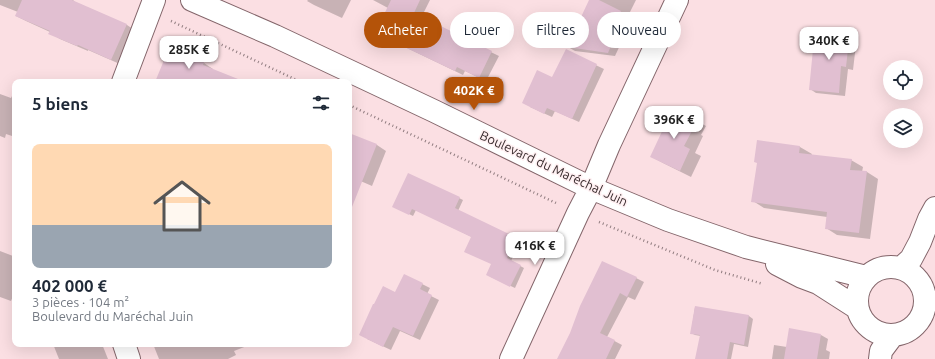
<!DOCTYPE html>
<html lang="fr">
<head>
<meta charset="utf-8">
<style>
  body { margin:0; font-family:Ubuntu,sans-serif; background:#f6f6f7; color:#1f2937; height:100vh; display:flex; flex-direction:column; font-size:15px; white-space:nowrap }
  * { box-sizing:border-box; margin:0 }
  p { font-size:13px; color:#747a83 }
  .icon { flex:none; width:22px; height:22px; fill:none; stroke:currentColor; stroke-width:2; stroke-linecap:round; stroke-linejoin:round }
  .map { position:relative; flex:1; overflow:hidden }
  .sheet { position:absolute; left:12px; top:79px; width:340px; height:268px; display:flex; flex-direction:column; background:#fff; border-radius:8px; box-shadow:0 4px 16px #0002 }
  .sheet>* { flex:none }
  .banner { position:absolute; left:364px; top:12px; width:380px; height:36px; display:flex; gap:8px }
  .tools { position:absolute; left:883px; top:60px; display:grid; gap:8px }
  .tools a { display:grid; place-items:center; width:40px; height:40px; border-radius:50%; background:#fff; box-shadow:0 4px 16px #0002; font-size:20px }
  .price { position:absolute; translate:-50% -34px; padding:0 9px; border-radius:8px; background:#fff; color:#222; font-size:13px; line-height:26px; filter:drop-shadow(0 1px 2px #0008) }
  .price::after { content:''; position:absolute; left:50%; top:24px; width:12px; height:9px; margin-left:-6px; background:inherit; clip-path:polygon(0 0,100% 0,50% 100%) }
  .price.on { background:#b45309; color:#fff }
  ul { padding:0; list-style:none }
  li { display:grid; align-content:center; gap:8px; height:212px; padding:0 20px }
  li+li { border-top:1px solid #e0e1e3 }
  li span { display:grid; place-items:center; height:124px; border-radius:8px; color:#555 }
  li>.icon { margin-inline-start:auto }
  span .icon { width:72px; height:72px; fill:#fffc; stroke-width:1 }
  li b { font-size:17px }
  h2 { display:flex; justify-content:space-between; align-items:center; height:48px; padding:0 20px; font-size:17px }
  .tag { padding:0 14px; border-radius:18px; background:#fff; box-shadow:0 4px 16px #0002; font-size:14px; line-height:36px }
  .tag.on { background:#b45309; color:#fff }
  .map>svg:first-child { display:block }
</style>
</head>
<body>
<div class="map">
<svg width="935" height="359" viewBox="0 0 935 359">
  <rect width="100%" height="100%" fill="#fbdfe3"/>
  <path fill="#0003" d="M0,0H73L75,2L127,25L136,31L122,65L88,50V51L60,39L50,33V32L26,21L16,16L18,12L0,5Z
    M308,0H351L342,18L314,5L307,1Z
    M373,0H430L421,18L499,56L486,81L465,71L463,75L376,33L388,8Z
    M590,0H636L617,38L622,41L615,56L575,51L568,47Z
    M828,30L850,32L857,36L853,70L848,69L845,96L816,93L810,89L827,41Z
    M566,51L604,69L579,122L555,111L552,117L530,107L553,79Z
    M204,63L213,69V70L242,82H156Z
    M0,94L11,98L13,94L15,95V137L6,134L5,138L0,136V137Z
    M694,119L706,126L701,135L703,136L695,153L701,156L691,177L663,163L652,157Z
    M349,134L377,145L386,151L372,186L349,176Z
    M758,141L800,147L812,154L811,156L851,160L863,167L862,172H867L878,179L870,239L837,235L826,228L827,217L764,208L753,201L758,163Z
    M459,198L463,200L458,211L520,241L511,261L524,268L515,288L491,277L492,264L472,237L416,210L413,216L397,208Z
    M0,251L13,256L15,252V294H14L11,301L0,297Z
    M636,278L644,282L635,300L628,297L607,337L622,345L615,359H558L571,333Z
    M422,284L430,288L427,294L439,300L420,340L400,331L391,350L367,339L396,293Z
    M695,307L749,316L753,319L748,347L734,344L731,359H696L701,336L695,335L691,333Z
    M821,335L828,339L826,350L830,352L829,359H772L774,345L787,347Z
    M53,344H102L108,359H59Z
    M153,344H252L234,351L236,355L228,359H159Z"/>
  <path fill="#e1bfd1" d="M22,0H72L127,24L111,60L78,45L77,46L48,34L50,31L15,16Z
    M391,0H420L414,13L492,51L479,78L457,67L455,71L375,33Z
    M589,0H599L621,11L610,33L615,36L608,53L567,47Z
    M827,29L850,31L846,67L841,66L839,93L809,90L814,39L826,40Z
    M169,48L204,62L203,65L243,81V82H155Z
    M566,49L597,64L572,119L547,108L544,114L522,103L537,70L552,77Z
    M673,108L695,118L690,128L693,129L684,146L690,149L680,171L650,157Z
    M349,133L377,144L350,212H349Z
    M757,140L800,146L799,153L852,159L850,170L867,171L859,233L825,229L827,212L751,202L757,163L754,162Z
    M408,173L460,197L455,208L517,238L507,258L521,265L510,287L486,275L491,264L464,252L471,237L412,209L409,215L392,207Z
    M602,261L637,277L627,297L620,293L600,333L615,340L606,359H557L570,333L580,306Z
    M404,274L423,283L420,289L432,295L413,336L393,327L383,347L359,335L373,304H374L383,286L395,292Z
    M695,306L749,315L744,345L730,342L727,359H695L700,335L690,334Z
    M789,328L821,334L817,359H784Z"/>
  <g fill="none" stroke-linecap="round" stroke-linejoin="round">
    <g stroke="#83656a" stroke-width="24">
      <path id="street" d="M192,0L275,36L434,111L591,188L668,220L746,247L866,277
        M123,82L154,0
        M777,264L802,277L818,283L857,308
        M857 301a34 34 0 1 1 68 0a34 34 0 1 1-68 0Z
        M901,268L911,259L920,242L929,219L935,208
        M124,344L129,359
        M511,359L578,213L591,188L609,145L677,0
        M880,359L881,351L893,335"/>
    </g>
    <path stroke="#917d80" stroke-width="2.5" stroke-dasharray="1 3" stroke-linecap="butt" d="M171,21L301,82
      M349,105L556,203
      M599,222L715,270L763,284"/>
    <use href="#street" stroke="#fff" stroke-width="22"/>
  </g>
  <g text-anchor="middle" stroke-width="3" stroke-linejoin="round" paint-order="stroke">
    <g font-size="13" fill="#392c2e" stroke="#fff0f2">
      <text transform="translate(554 168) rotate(25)" y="5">Boulevard du Maréchal Juin</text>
    </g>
  </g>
</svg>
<div class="tools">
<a><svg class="icon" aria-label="locate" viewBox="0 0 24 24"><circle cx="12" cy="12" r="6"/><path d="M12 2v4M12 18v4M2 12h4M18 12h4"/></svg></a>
<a><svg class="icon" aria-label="layers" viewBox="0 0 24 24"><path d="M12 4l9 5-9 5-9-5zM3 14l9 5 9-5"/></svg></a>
</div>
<b class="price" style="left:829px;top:61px">340K €</b>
<b class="price" style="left:189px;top:70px">285K €</b>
<b class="price on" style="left:474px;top:111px">402K €</b>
<b class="price" style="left:674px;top:140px">396K €</b>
<b class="price" style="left:535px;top:266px">416K €</b>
<div class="banner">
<a class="tag on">Acheter</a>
<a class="tag">Louer</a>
<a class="tag">Filtres</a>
<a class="tag">Nouveau</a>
</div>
<section class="sheet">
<h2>5 biens<svg class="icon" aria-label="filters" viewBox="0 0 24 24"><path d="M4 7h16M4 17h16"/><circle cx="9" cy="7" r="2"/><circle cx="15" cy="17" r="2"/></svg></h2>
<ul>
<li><span style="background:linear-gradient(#ffd9b3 65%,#9aa5b1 0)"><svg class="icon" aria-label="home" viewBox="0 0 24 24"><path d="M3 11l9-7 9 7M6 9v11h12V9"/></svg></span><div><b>402 000 €</b><p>3 pièces · 104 m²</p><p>Boulevard du Maréchal Juin</p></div></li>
</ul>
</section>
</div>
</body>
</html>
